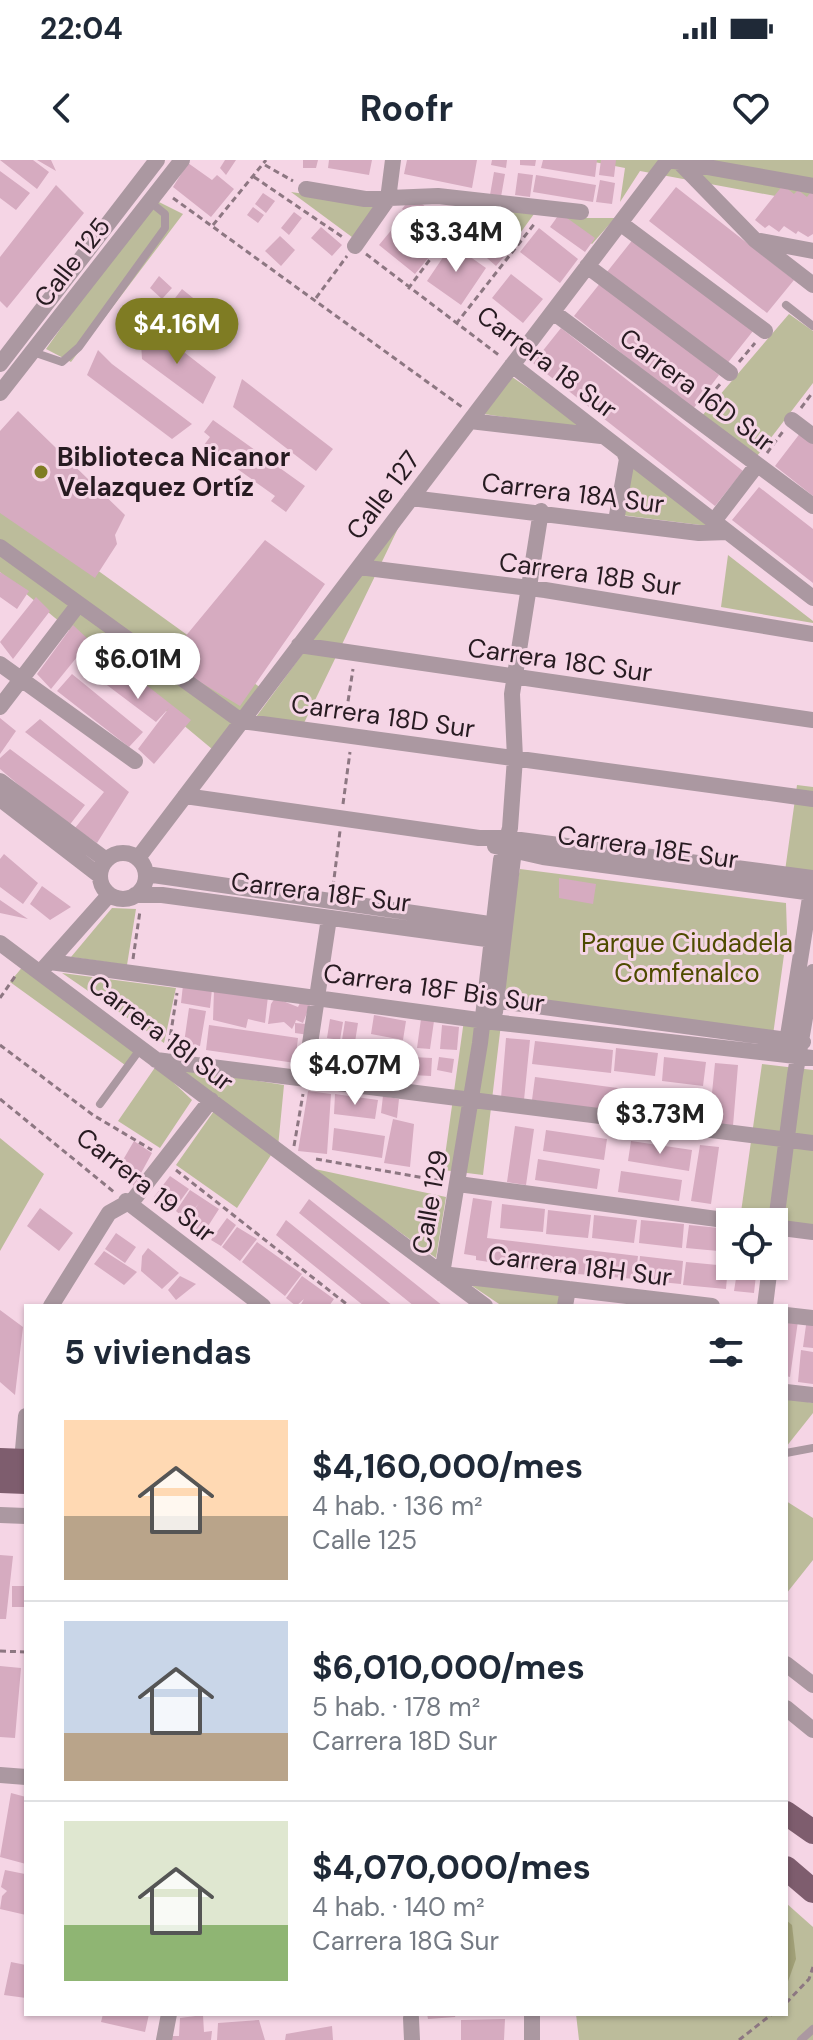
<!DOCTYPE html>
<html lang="es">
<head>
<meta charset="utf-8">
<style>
  body { margin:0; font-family:"DM Sans",sans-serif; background:#f2f2f3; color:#1f2937; height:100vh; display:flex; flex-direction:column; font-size:30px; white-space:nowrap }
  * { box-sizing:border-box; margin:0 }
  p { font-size:26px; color:#747a83 }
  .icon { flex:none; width:44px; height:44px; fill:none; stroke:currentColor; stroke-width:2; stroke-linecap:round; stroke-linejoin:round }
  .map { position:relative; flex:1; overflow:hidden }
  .side { position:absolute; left:24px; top:1144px; width:764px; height:712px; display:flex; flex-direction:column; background:#fff; border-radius:0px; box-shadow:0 2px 6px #0004 }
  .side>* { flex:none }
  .controls { position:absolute; left:716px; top:1048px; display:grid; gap:16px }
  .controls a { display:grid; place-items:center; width:72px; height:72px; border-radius:0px; background:#fff; box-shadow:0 2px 6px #0004; font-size:40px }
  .price { position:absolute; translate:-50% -68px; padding:0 18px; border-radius:28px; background:#fff; color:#222; font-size:26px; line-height:52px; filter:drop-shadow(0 2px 4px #0008) }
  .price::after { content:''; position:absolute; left:50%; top:48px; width:24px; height:18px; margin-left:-12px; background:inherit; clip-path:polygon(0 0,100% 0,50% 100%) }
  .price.active { background:#7f7c23; color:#fff }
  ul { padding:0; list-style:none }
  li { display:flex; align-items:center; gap:24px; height:200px; padding:0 40px }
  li+li { border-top:2px solid #e0e1e3 }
  li span { display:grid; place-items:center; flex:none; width:224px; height:160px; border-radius:0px; color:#555 }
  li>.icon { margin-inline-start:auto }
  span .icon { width:96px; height:96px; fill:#fffc; stroke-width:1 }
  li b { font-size:34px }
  h2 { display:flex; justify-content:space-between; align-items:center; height:96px; padding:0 40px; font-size:34px }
  .status { display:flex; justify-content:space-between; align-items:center; height:56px; padding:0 40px; background:#fff; direction:ltr }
  .status svg { height:22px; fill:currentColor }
  header { display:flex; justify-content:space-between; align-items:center; height:104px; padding:0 40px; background:#fff; font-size:36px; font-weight:700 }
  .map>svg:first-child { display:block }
</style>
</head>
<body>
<div class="status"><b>22:04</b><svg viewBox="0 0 49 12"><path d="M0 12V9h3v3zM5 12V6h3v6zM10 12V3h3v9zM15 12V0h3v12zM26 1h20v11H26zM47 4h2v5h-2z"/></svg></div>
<header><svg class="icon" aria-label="back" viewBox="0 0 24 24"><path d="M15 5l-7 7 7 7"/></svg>Roofr<svg class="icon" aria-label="heart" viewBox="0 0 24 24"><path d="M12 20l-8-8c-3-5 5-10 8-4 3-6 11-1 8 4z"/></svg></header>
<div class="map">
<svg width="813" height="1880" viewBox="0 0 813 1880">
  <rect width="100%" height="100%" fill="#f5d5e5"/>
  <path fill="#bcbc9b" d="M584,0H813V43L640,11L620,42L625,8Z
    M291,32L380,45L356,80Z
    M153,39L183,54L71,202L46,189Z
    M484,49L534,54L518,76Z
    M556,58H615L592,84Z
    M789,154L813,171V223L754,300L701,257Z
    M506,213L592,271L478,253Z
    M628,300L708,366L621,355Z
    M0,340L261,528L212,589L0,412Z
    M404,356L304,563L256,557Z
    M728,395L813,461V463L721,447Z
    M797,625L813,627V714L785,711Z
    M520,709L786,743L787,773L773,875L505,841L507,773Z
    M112,748L136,749L127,805L71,797Z
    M24,805L138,888L125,905L10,822Z
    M62,813L176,828L164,883Z
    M464,860L501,864L483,1015L443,1010Z
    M762,904L813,910V1068L740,1059Z
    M156,906L192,940L160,988L118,961Z
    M179,908L284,925L278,987Z
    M216,948L271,995L237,1048L176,1005Z
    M0,978L44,1014L0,1091Z
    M310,1008L446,1037L436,1098Z
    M462,1119L564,1130L561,1146H502Z
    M786,1238L813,1243V1253L786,1287Z
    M786,1341L813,1358V1400L786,1434Z
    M786,1743L813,1767V1880H579L576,1854H786Z"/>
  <path fill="#a2a178" d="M786,1760L792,1765L796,1799L786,1827Z"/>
  <path fill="#d6abc0" d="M0,0H33L49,12L37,29Z
    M37,0H51L56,11Z
    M225,0H236L226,15L220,8Z
    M303,0H318L316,8H303Z
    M329,0H372L369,15L328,8Z
    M407,0H477L472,28L404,14Z
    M492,0H507L506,8L491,5Z
    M520,0H536L535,6L520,5Z
    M543,0H597L595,17L541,8Z
    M601,0H616L614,17L599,15Z
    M188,3L212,20L217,15L234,29L211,57L173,27Z
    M0,11L30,33L16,50L0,38Z
    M494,12L505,14L501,37L490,35Z
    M518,13L533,15L530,37L515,35Z
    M536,15L596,25L593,42L533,32Z
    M600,20L615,23L612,44L596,42Z
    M56,25L84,53L7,148L0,141V97Z
    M783,25L794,34L798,30L807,37L813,29V74L808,77L798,71L796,74L784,66L779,72L769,65L765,68L755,60Z
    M676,27L794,120L767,153L649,61Z
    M263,33L275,41L266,53L255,44Z
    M412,36L451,67L441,80L402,49Z
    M253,47L264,55L258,63L247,55Z
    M294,52L302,58L289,75L281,68Z
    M560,53L595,78L585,92L550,67Z
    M403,56L439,85L415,114L379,85Z
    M479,56L513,86L496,106L462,76Z
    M321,67L342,85L332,96L311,78Z
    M539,68L578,99L560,123L520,92Z
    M280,76L295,90L281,106L265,91Z
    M634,78L753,171L726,205L607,112Z
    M452,84L486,108L461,145L427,121Z
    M511,114L543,139L523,163L492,138Z
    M159,116L172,128L162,139L150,128Z
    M601,122L719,215L693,249L574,156Z
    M182,129L235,172L224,185L169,146Z
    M129,154L145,165L134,181L120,167Z
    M153,168L216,217L203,244L142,199L141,183Z
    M561,168L743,311L715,346L533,203Z
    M98,190L112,204L192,264L172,279L87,215Z
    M242,219L333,289L316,311L233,247Z
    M18,251L125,355L115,375L117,384L95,418L0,353V271Z
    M213,260L305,326L286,352L271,341L275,336L204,285L210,277L204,272Z
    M801,272L813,282V336L775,306Z
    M759,327L813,369V423L732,360Z
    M265,380L325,424L240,546L165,501Z
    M0,412L29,431L17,449L0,437Z
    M36,437L50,451L13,499L0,482Z
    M73,465L90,481L51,529L37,514Z
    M90,481L191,560L154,604L138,589L169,548L156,562L79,504Z
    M72,514L143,572L129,587L57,531Z
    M0,558L16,571L0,594Z
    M40,559L129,632L97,683L75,668L104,632L25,572Z
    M10,589L85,645L68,667L0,609V598Z
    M4,694L38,723L23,744L0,727V699Z
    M559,718L596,724L593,744L559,738Z
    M42,726L71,747L50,760L30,744Z
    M0,740L28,759L0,753Z
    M183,825L212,829L210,848L181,843Z
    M214,830L268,836L265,863L248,859L246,868L213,860Z
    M275,838L298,847L300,843L310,845L303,863L296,860L295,863L307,864L309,875L295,873V863L292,869L284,862L268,864L271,844Z
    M189,848L206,851L200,886L184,883Z
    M374,855L406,861L403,880L371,874Z
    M330,859L343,862L340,880L327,878Z
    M421,859L434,861L430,889L417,888Z
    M345,861L358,863L355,882L342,880Z
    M209,865L298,878L295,903L206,890Z
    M442,865L459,867L457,890L440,889Z
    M506,878L530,880L524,940L501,938Z
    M535,881L613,890L611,913L532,904Z
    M340,882L348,883L346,892L361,893L362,903L364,893L370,894L368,911L320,905L323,885L337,888Z
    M616,888L658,893L655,916L614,911Z
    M413,897L432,898L431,916L412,915Z
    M439,897L454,899L452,913L437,910Z
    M664,897L706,902L703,926L662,921Z
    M372,899L385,901L382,920L369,918Z
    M392,900L402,902L399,916L389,914Z
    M715,903L738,905L733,966L709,963Z
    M535,917L655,933L652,957L532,940Z
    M308,931L331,934L327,994L298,991Z
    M335,934L378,940L375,959L334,954Z
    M660,934L702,938L699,962L657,957Z
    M383,936L399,939L397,958L381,953Z
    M393,959L414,964L410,1007L384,1003Z
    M515,966L534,969L526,1025L507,1022Z
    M334,968L385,976L382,998L332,990Z
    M546,970L607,979L604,1000L543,991Z
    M134,981L152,993L134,1026L116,1012Z
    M631,981L692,990L689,1011L628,1001Z
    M700,985L719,987L711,1044L691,1041Z
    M538,999L600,1009L597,1029L535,1020Z
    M621,1011L682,1020L679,1041L618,1032Z
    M170,1016L189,1029L173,1051L154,1037Z
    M190,1030L219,1049L203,1074L187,1061L199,1043L186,1060L176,1051Z
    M473,1038L492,1041L487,1078L638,1096L635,1119L555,1112L476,1100V1096L464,1094Z
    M309,1039L443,1146H414L299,1053Z
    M502,1044L545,1049L543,1072L500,1068Z
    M40,1048L73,1073L59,1091L27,1066Z
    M548,1050L591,1055L588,1078L546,1074Z
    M594,1055L637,1060L634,1083L592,1078Z
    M227,1058L236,1065L221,1086L211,1080Z
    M286,1060L393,1146H364L276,1075Z
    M641,1060L684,1064L682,1088L639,1083Z
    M689,1065L730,1069L729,1092L686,1088Z
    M237,1067L257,1079L240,1101L222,1087Z
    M116,1073L136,1087L125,1103L105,1089Z
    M257,1082L302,1114L285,1136L242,1102Z
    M148,1088L179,1113L162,1129L141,1111L142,1096Z
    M104,1091L137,1112L124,1125L94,1104Z
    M640,1096L683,1101L681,1124L638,1120Z
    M686,1102L728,1106L726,1129L683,1125Z
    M738,1106H757L754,1133L734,1131Z
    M180,1116L196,1124L176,1140L168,1130Z
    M302,1116L334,1139L329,1146H300L304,1139L296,1146L286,1138Z
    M0,1150L23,1167L15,1235L0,1222Z
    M807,1158L813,1159V1188L803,1187Z
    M786,1159L798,1161L790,1217L786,1216Z
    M801,1190L813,1192V1224L798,1222Z
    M0,1395L13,1396L6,1459H0Z
    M12,1426H24L25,1447H12Z
    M0,1506L21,1508L15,1578L0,1577Z
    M11,1633L26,1637V1704L0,1697Z
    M5,1710L25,1714L26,1755L0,1749L2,1736L7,1731L1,1727Z
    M11,1802L26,1805V1838L4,1835Z
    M103,1854H149L145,1872L101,1862Z
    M427,1854H456L455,1857L428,1859Z
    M203,1855L204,1872L212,1871L211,1880H170V1876H179L180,1858Z
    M505,1859L504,1880H461V1860Z
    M259,1860L265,1880H217L218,1863Z
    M332,1866L333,1880H285L286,1874Z"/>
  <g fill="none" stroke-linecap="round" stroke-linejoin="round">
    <path stroke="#8d7782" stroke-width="3" stroke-dasharray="6 4" stroke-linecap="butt" d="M265,5L293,21
      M254,17L344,78
      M173,38L462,247
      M213,65L266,0
      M366,94L500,196
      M408,129L463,55
      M316,138L347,96
      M456,164L535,63
      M739,202L755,183
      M703,244L721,223
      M801,248L813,232
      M767,293L784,270
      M345,561L353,509
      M343,644L350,592
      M333,727L340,671
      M133,799L140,751
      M0,838L16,815
      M0,885L93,955L152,990
      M169,885L177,833
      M0,939L114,1032
      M294,986L303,934
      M316,999L442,1021
      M176,1010L349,1146
      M0,1491L26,1492
      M786,1843L809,1819L813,1807
      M739,1880L772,1854"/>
    <path stroke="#ab98a1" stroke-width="8" d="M786,145L813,166
      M33,192L62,202L79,187L165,68V54L149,41
      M100,944L141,888
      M786,1293L813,1288
      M801,1880L813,1869"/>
    <path stroke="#ab98a1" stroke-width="16" d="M678,1L755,80L813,125
      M306,29L365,39L438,36L581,52
      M620,63L765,171
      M761,81L813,91
      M355,86L388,39L393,0
      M587,106L730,213
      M553,152L813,346
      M0,204L157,0
      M512,205L813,438
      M0,233L182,0
      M792,260L813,276
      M470,261L601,276
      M411,338L699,373L728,372
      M541,351L512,534L515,598L510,668L501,700L480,883L442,1114L712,1146
      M616,361L627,299L624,292
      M714,361L757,305
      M0,387L241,561L813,639
      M359,407L545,430L813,474
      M299,485L813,560
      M0,504L135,601
      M0,547L78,445
      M0,621L106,700
      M185,636L479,678H505L813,718
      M0,639L100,716
      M495,686L543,697L813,733
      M100 716a23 23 0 1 1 46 0a23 23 0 1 1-46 0Z
      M138,698L668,0L813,26
      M146,714L503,766
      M135,735H162L501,781
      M0,783L485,1146
      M50,802L493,862L813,898
      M44,808L109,735
      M484,839L803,882
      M495,852L515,681
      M786,888L812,725
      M156,900L813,983
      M305,917L329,758
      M458,1024L739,1062
      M126,1041L263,1146
      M774,1067L813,1072
      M774,1077L795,915L813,812
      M51,1146L109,1053L134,1039L211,940
      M565,1146L568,1129
      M765,1146L770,1106
      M786,1155L813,1158
      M786,1232L813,1235
      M22,1301L26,1256
      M0,1355L26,1356
      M786,1504L813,1525
      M786,1548L813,1570
      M0,1615L26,1617
      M532,1854V1880
      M411,1858L412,1880
      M164,1880L169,1854"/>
    <path stroke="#7e5d6e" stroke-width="24" d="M0,1300L26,1301
      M0,1321L26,1322
      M786,1653L813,1672
      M786,1708L813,1731"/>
  </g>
  <circle fill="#7f7c23" stroke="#f5d5e5" stroke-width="3" cx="41" cy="312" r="8"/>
  <g text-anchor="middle" stroke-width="6" stroke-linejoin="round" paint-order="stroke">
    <g font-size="26" fill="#271b21" stroke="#f5d5e5">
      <text transform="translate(72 102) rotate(-52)" y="9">Calle 125</text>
      <text transform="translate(547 202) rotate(37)" y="9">Carrera 18 Sur</text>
      <text transform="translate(697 230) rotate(37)" y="9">Carrera 16D Sur</text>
      <text transform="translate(573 333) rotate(7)" y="9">Carrera 18A Sur</text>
      <text transform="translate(383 335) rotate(-53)" y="9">Calle 127</text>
      <text transform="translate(590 414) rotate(8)" y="9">Carrera 18B Sur</text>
      <text transform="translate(560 500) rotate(8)" y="9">Carrera 18C Sur</text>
      <text transform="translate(383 556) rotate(8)" y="9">Carrera 18D Sur</text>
      <text transform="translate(648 687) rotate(8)" y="9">Carrera 18E Sur</text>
      <text transform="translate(321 732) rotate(7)" y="9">Carrera 18F Sur</text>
      <text transform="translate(434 828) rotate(8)" y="9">Carrera 18F Bis Sur</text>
      <text transform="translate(161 873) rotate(37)" y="9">Carrera 18I Sur</text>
      <text transform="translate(146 1025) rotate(38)" y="9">Carrera 19 Sur</text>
      <text transform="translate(430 1042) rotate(-80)" y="9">Calle 129</text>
      <text transform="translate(580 1106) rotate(7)" y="9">Carrera 18H Sur</text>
    </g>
    <g font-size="26" font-weight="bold" fill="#271b21" stroke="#f5d5e5" text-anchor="start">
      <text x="57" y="306">Biblioteca Nicanor<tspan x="57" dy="30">Velazquez Ortíz</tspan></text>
    </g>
    <g font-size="26" fill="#4e4b00" stroke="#f5d5e5">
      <text x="687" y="792">Parque Ciudadela<tspan x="687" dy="30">Comfenalco</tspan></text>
    </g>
  </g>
</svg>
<div class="controls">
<a><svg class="icon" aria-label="locate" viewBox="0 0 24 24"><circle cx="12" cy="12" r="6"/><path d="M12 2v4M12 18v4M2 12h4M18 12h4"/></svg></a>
</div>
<b class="price" style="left:456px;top:114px">$3.34M</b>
<b class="price active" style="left:177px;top:206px">$4.16M</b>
<b class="price" style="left:138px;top:541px">$6.01M</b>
<b class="price" style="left:355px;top:947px">$4.07M</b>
<b class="price" style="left:660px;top:996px">$3.73M</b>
<section class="side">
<h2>5 viviendas<svg class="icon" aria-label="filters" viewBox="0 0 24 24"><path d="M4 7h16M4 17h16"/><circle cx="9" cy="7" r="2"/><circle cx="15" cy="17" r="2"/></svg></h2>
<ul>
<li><span style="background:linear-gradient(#ffd9b3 60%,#b9a48a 0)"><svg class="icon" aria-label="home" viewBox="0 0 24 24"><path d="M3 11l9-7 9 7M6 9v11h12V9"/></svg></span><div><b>$4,160,000/mes</b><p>4 hab. · 136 m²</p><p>Calle 125</p></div></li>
<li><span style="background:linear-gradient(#c9d6e8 70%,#b9a48a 0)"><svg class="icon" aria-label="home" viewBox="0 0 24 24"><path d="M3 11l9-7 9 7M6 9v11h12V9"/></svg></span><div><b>$6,010,000/mes</b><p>5 hab. · 178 m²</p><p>Carrera 18D Sur</p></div></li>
<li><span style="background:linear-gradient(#dfe7d0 65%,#8fb573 0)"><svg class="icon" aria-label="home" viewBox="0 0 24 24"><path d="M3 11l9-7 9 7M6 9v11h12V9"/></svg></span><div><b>$4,070,000/mes</b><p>4 hab. · 140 m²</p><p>Carrera 18G Sur</p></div></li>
</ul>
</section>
</div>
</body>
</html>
